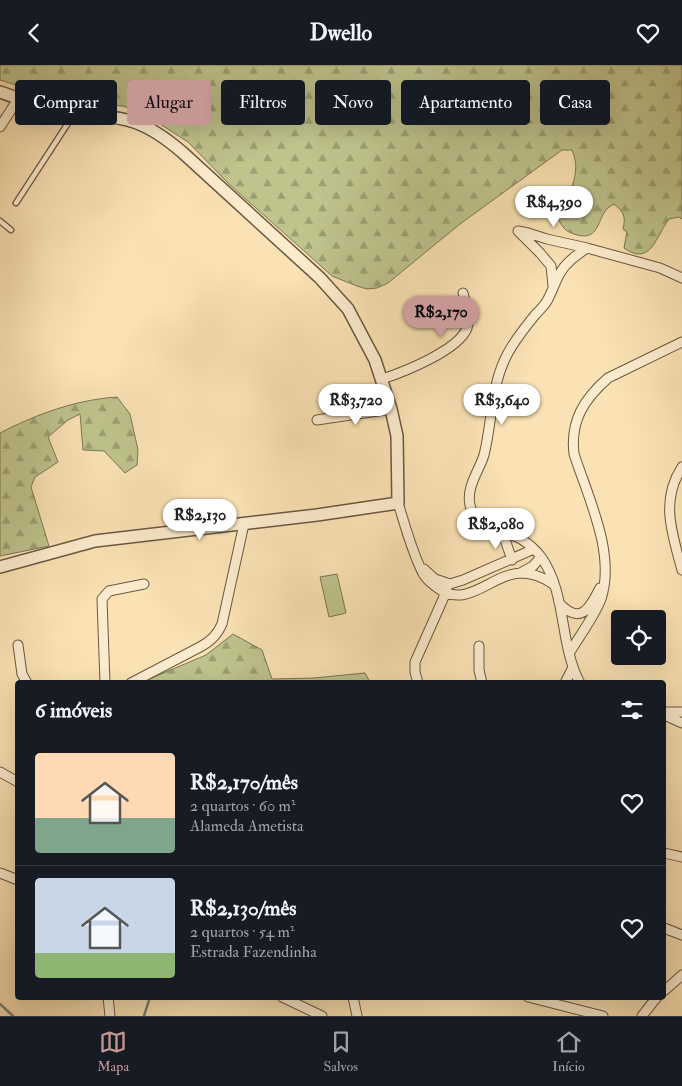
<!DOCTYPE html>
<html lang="pt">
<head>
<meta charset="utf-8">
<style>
  body { margin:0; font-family:"IM FELL Double Pica",serif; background:#20242c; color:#f1f3f6; height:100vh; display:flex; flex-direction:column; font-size:19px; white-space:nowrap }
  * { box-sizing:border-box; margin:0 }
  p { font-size:16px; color:#9ea1a6 }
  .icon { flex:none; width:28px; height:28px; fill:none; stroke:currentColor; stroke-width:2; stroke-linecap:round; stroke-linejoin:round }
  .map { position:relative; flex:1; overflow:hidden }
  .side { position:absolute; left:15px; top:615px; width:651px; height:320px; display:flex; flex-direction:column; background:#171b24; border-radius:5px; box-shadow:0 5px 20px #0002 }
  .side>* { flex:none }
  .guide { position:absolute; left:15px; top:15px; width:652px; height:45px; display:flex; gap:10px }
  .buttons { position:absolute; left:611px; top:545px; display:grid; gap:10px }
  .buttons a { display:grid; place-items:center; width:55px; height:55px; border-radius:5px; background:#171b24; box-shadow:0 5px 20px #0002; font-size:25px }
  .price { position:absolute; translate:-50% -42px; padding:0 11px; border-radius:18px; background:#fff; color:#222; font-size:16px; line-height:32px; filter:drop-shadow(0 1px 2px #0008) }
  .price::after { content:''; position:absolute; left:50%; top:30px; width:15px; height:11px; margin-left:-8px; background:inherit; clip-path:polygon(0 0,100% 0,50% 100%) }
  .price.selected { background:#c59692; color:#111 }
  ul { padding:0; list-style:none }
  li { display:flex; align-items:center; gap:15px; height:125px; padding:0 20px }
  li+li { border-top:1px solid #363941 }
  li span { display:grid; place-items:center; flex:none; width:140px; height:100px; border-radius:5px; color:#555 }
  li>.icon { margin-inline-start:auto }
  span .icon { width:60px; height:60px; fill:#fffc; stroke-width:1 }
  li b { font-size:21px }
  h2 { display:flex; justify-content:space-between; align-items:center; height:60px; padding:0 20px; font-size:21px }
  .pill { padding:0 18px; border-radius:5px; background:#171b24; box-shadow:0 5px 20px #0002; font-size:18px; line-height:45px }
  .pill.selected { background:#c59692; color:#111 }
  header { display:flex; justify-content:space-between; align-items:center; height:65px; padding:0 20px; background:#171b24; font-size:22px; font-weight:700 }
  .tab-bar { display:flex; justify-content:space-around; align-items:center; height:70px; border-top:1px solid #363941; background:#171b24; font-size:14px; color:#9ea1a6 }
  .tab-bar a { display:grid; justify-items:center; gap:2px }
  .tab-bar .selected { color:#c59692 }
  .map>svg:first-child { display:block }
</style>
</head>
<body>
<header><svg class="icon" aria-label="back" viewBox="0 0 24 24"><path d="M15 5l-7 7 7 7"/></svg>Dwello<svg class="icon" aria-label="heart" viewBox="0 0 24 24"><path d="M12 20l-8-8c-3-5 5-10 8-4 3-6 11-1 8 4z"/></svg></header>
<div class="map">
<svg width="682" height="951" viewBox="0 0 682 951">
  <defs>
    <pattern id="forest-firs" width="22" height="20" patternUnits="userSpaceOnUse" patternTransform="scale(1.25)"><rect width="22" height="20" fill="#bfc38c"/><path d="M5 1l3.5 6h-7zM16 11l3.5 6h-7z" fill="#9c9f72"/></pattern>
  </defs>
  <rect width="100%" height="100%" fill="#fae2b4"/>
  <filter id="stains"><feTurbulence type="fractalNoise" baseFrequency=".004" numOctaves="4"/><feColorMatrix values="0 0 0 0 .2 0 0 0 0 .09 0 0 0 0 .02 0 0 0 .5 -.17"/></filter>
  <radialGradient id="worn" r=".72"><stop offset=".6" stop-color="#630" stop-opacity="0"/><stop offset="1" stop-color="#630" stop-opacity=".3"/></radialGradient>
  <path fill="url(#forest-firs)" stroke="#7c7654" d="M0,0H682V154L679,152L669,154C656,171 651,202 624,183L627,167L623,164C626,152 624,147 614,139C611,141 607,143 605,146C597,159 597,177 574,169C565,166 562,162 558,153C567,130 583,110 572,85H562L460,159L388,218L377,223L367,224L357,221L332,211L229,119L188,77L143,48L123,41L81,38L60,34L0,15Z
    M117,332L130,349L138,385L137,400L125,408L104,386L83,385L80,349L68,355L48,372L58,397L35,412L31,422L49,481L0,491V368C37,349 75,335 117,332Z
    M233,569L262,585L272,614L314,613L365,608L370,617L140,618L206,590Z"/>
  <path fill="#bfc38c" stroke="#7c7654" d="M337,509L346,548L329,552L320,512Z"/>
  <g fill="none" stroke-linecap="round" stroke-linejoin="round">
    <path stroke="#778276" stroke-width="2.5" d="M0,939L13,951
      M144,951L150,932"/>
    <g stroke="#6a5841" stroke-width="7">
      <path id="service" d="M16,138L74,49
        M0,156L11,165"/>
    </g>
    <g stroke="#6a5841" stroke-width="11">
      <path id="minor" d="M0,62L18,34
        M518,166L528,168L547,174L587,183L660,203L682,213
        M518,166L540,188L551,201L553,221
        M382,314C404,307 459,285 467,263C471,251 466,240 463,228
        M317,355L391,344
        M682,402C660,436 672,468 682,505
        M398,438C405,460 413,491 424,510C427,515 431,518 435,521C466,547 490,509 521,508C534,508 543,512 553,519
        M502,466L512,495
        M424,504L435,514L450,519L463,515L534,484
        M522,507L533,501L541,492
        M559,538C580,560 589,545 600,523
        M18,580L22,609L27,618
        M479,581V605L482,618
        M570,587C580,570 594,552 601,534C616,489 588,432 574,389C570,356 584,334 608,313L682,277
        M105,618L102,534L109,526L144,519
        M131,618L200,582C211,576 217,570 222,559L244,459
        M418,618L415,607V597L447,525
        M565,618L573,602
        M580,618C559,579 567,528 541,492C536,485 529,479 521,474C504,465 475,463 470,440C466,422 479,406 484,390C492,358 491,323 505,294C512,278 524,264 535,250C539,246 544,241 547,236C552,227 555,217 560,208C566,197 577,190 587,183
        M664,647H682
        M664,650L682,658
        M0,707L18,717
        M664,788L682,792
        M0,808L18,815
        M664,863L682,870
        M664,926L682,910
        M108,932L110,951
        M282,932L322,951
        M353,932L357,951
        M528,932L603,951
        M642,951L657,932"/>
    </g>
    <g stroke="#6a5841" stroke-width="14">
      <path id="tertiary" d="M0,27C24,36 51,44 77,48C95,51 117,51 134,57C152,63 168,75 182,87L320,213L348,244L375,295L391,344L397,371L398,438L317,450L95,476L0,502"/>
    </g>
    <use href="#service" stroke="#fcecce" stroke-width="4.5"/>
    <use href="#minor" stroke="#fcecce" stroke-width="9"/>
    <use href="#tertiary" stroke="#fcecce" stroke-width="11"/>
  </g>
  <rect width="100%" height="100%" filter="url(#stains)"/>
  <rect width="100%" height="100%" fill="url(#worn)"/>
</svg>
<div class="buttons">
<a><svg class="icon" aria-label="locate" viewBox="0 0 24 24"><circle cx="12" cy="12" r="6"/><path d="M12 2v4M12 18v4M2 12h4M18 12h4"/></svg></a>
</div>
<b class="price" style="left:554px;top:163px">R$4,390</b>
<b class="price selected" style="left:441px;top:273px">R$2,170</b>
<b class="price" style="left:356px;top:361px">R$3,720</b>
<b class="price" style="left:502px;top:361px">R$3,640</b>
<b class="price" style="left:200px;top:476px">R$2,130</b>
<b class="price" style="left:496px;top:485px">R$2,080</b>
<div class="guide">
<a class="pill">Comprar</a>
<a class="pill selected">Alugar</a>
<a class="pill">Filtros</a>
<a class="pill">Novo</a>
<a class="pill">Apartamento</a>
<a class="pill">Casa</a>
</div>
<section class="side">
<h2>6 imóveis<svg class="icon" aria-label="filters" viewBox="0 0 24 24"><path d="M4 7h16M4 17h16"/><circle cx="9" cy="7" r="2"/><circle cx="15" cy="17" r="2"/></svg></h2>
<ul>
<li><span style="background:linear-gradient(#ffd9b3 65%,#7fa58c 0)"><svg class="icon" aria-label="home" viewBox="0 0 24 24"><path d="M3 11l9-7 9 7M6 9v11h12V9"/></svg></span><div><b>R$2,170/mês</b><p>2 quartos · 60 m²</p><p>Alameda Ametista</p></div><svg class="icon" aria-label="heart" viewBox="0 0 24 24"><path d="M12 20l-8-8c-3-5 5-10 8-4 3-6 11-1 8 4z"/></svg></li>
<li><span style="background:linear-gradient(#c9d6e8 75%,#8fb573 0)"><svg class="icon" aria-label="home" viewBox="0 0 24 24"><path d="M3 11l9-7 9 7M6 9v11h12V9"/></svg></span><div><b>R$2,130/mês</b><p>2 quartos · 54 m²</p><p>Estrada Fazendinha</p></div><svg class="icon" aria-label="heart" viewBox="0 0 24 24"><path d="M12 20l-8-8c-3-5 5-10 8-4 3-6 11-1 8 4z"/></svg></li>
</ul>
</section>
</div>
<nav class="tab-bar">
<a class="selected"><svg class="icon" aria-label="map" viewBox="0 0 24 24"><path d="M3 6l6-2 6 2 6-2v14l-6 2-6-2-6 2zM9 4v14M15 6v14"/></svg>Mapa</a>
<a><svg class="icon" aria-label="saved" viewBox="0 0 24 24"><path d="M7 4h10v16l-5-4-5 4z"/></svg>Salvos</a>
<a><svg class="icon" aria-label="home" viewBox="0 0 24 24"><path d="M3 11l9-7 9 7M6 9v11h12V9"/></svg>Início</a>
</nav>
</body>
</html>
